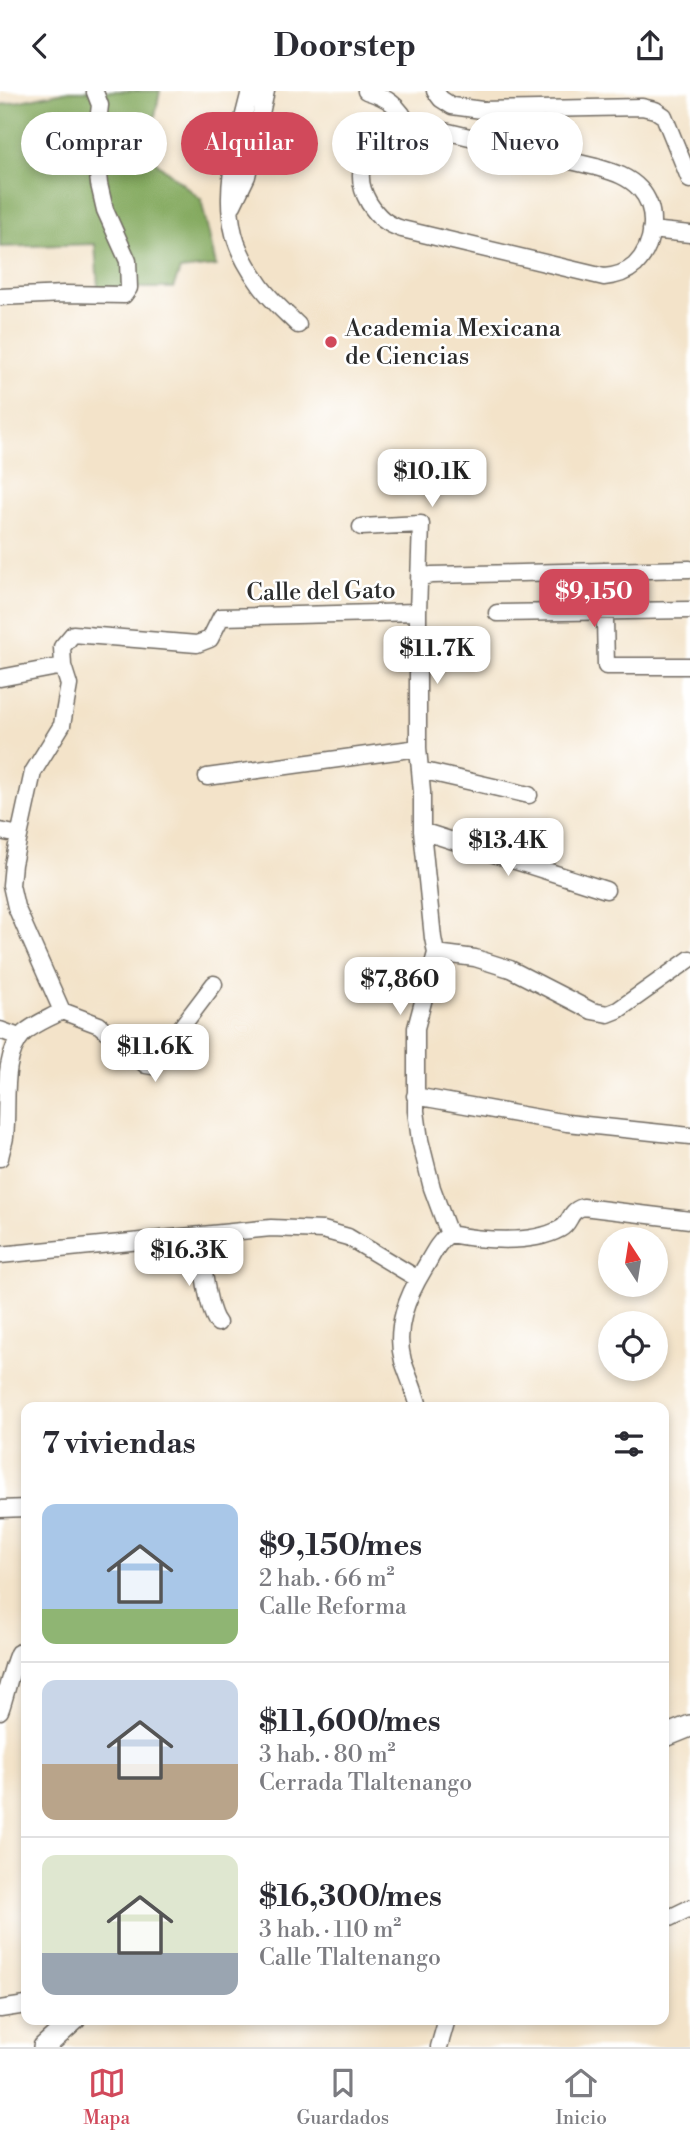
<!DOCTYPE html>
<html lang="es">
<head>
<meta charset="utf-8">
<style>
  body { margin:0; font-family:"Libre Bodoni",serif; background:#f7f7f7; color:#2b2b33; height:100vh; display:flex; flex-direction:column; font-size:26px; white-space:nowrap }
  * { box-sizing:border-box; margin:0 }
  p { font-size:23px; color:#7c7c81 }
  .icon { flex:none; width:38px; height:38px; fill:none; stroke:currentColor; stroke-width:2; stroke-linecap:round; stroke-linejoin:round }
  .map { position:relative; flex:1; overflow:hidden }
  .panel { position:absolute; left:21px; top:1311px; width:648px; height:623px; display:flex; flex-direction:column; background:#fff; border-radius:14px; box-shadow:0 4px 10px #0003 }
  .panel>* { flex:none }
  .hud { position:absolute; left:21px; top:21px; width:649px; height:63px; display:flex; gap:14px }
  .needle { width:46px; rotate:348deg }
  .tools { position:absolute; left:598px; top:1136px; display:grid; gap:14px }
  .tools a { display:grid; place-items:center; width:70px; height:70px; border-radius:50%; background:#fff; box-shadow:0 4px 10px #0003; font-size:35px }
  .price { position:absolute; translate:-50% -60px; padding:0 16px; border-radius:14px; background:#fff; color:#222; font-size:23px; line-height:46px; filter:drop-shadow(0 2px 4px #0008) }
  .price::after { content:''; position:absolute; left:50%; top:42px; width:21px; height:16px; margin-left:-10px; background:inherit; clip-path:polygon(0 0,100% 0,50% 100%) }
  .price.active { background:#d1495b; color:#fff }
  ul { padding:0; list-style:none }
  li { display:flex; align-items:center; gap:21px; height:175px; padding:0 21px }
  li+li { border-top:2px solid #e1e1e2 }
  li span { display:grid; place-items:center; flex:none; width:196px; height:140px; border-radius:14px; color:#555 }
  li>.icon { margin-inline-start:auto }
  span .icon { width:84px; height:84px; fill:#fffc; stroke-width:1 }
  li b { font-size:30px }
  h2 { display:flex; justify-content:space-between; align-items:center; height:84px; padding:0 21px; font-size:30px }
  .pill { padding:0 24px; border-radius:32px; background:#fff; box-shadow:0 4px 10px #0003; font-size:24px; line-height:63px }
  .pill.active { background:#d1495b; color:#fff }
  header { display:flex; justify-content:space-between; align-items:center; height:91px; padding:0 21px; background:#fff; font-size:32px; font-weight:800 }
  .tab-bar { display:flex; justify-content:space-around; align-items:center; height:98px; border-top:2px solid #e1e1e2; background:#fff; font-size:19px; color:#7c7c81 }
  .tab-bar a { display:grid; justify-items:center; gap:4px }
  .tab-bar .active { color:#d1495b }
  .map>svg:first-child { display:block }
</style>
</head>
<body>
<header><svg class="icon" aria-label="back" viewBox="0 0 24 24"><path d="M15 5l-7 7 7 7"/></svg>Doorstep<svg class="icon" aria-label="share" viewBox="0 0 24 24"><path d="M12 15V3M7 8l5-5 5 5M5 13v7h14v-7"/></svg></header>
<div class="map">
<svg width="690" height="1956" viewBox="0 0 690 1956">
  <rect width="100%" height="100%" fill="#fff"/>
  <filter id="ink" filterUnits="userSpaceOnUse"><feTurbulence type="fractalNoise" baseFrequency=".0143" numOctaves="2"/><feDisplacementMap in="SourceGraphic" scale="14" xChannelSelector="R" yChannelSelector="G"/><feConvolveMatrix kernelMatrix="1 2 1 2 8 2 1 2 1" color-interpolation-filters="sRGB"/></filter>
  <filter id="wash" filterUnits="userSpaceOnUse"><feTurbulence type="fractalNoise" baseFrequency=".00686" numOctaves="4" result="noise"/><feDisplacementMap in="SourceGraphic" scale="28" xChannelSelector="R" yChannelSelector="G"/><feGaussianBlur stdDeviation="1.57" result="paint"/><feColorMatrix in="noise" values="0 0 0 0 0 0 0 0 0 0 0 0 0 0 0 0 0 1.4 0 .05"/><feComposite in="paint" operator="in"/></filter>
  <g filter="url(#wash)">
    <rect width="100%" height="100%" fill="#f3e3c9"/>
    <path fill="#85aa60" stroke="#586a46" stroke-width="2" d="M69,0H160L149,56L156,71L201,108L216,175L180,179L173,197H98L95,153L0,156V14Z"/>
  </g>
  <g filter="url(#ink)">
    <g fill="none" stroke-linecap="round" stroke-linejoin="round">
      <g stroke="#716b62" stroke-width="19">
        <path id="minor" d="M250,0C239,45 222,96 234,143C238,159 248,177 258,191C268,207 285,221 298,234
          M366,0C386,6 401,15 408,35
          M435,0L441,8L452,15L482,19L642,16L655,19L664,25L690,89
          M419,34L596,76C613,81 628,85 640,98C659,119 654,155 635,174C626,182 616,185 604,186L402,138C386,133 378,126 369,112C345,72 379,37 419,34Z
          M233,114L247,85L266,0
          M651,139L690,143
          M0,206L64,203L124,204L129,197L128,170L105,119L99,93L95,56L100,14L95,1
          M361,436L421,433L418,521V657L422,701V740L433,847L436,862L416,937V1020L420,1049L432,1097L449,1143
          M604,480L606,575H690
          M420,486L432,484L690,478
          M497,522L690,519
          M0,587L63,575L62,556L73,543L197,553L210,548L221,526L418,521
          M420,679L529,704
          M207,686L418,657
          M0,740L19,744
          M422,740L606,799
          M436,862L475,867L510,878L592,920L608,923L618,919L690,868
          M62,920L99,934L146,974L152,975L214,893
          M0,939L19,946
          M415,1005L567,1032L690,1045
          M0,1067C1,1060 4,1053 5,1046C9,1013 0,967 24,942C34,933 50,927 62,920L16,816L11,794L13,773L33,681L62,634L69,594L63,575
          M449,1143C480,1149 531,1154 560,1138C572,1132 567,1121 583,1116L690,1129
          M199,1145C202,1164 206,1218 218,1232
          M0,1164L271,1137L323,1139L348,1146L418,1188
          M419,1316C415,1300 408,1285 403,1270C394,1237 407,1206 424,1178C432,1165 437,1152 449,1143
          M0,1418L26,1417
          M0,1620C7,1601 10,1581 18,1562L26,1559
          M663,1830L690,1817
          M0,1918L26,1914
          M439,1956L447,1928"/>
      </g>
      <g stroke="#716b62" stroke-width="24">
        <path id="major" d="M663,1646L690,1635
          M44,1956L75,1928"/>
      </g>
      <use href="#minor" stroke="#fff" stroke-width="16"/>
      <use href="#major" stroke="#fff" stroke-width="21"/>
    </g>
  </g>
  <circle fill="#d1495b" stroke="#fff" stroke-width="2.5" cx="331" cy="251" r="7"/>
  <g text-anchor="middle" stroke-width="5" stroke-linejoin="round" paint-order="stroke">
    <g font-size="24" fill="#2b2b2b" stroke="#fff" text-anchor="start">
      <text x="345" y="245">Academia Mexicana<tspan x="345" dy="28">de Ciencias</tspan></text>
    </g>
    <g font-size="24" fill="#2b2b2b" stroke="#fff">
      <text transform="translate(321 500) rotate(-1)" y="8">Calle del Gato</text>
    </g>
  </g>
</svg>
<div class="tools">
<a><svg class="needle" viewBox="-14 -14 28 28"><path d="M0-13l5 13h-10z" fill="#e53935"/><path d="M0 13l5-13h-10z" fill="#7c7c81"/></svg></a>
<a><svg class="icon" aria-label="locate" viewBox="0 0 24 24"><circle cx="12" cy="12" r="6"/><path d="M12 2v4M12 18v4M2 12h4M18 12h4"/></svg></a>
</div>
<b class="price" style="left:432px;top:418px">$10.1K</b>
<b class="price active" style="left:594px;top:538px">$9,150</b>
<b class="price" style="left:437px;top:595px">$11.7K</b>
<b class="price" style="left:508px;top:787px">$13.4K</b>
<b class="price" style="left:400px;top:926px">$7,860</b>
<b class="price" style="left:155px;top:993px">$11.6K</b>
<b class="price" style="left:189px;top:1197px">$16.3K</b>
<div class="hud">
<a class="pill">Comprar</a>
<a class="pill active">Alquilar</a>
<a class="pill">Filtros</a>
<a class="pill">Nuevo</a>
</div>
<section class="panel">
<h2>7 viviendas<svg class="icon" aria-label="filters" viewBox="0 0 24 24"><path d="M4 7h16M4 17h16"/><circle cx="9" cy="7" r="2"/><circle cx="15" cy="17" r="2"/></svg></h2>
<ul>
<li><span style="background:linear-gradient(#a9c7e8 75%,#8fb573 0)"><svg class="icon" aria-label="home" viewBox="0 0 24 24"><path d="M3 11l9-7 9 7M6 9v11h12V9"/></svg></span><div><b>$9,150/mes</b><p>2 hab. · 66 m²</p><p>Calle Reforma</p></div></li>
<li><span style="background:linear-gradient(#c9d6e8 60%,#b9a48a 0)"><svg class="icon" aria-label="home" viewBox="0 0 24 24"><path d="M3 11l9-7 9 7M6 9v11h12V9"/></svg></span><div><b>$11,600/mes</b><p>3 hab. · 80 m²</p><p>Cerrada Tlaltenango</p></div></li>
<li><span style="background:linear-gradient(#dfe7d0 70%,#9aa5b1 0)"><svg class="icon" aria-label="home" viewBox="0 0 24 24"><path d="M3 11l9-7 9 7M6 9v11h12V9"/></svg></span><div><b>$16,300/mes</b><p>3 hab. · 110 m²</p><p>Calle Tlaltenango</p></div></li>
</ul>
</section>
</div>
<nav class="tab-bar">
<a class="active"><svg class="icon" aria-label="map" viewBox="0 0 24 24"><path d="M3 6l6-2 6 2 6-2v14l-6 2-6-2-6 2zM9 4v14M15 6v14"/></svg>Mapa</a>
<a><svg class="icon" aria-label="saved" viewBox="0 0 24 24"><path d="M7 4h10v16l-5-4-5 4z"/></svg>Guardados</a>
<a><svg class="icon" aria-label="home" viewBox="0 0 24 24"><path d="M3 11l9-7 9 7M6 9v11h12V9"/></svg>Inicio</a>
</nav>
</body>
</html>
